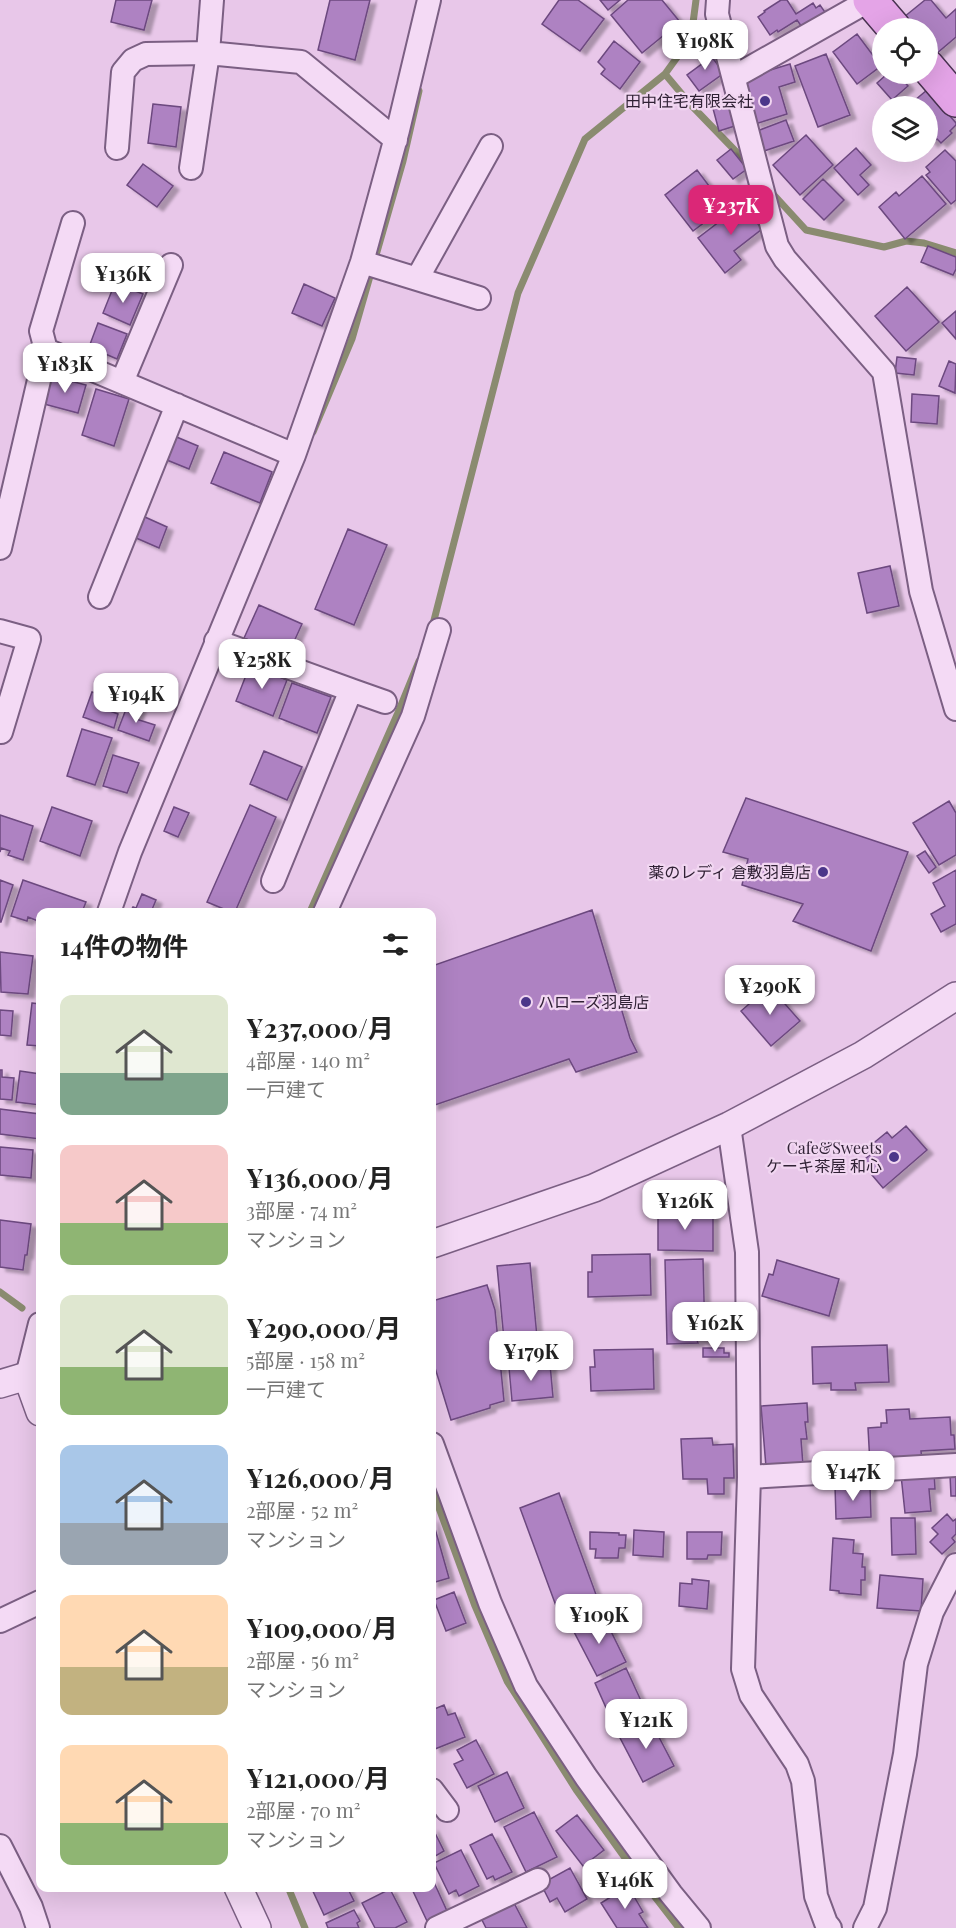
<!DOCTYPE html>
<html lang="ja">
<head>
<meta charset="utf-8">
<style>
  body { margin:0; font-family:"Playfair Display","Noto Sans JP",serif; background:#f2f2f2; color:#222; height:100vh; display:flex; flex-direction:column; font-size:22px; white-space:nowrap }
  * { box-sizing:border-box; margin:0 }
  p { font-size:20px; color:#767676 }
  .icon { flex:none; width:33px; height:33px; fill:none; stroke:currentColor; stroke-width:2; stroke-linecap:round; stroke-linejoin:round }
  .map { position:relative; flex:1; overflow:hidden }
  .drawer { position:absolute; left:36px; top:908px; width:400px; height:984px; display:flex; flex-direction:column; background:#fff; border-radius:12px; box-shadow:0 6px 24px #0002 }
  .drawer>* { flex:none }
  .controls { position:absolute; left:872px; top:18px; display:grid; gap:12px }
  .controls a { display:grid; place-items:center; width:66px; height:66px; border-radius:50%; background:#fff; box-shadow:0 6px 24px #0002; font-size:30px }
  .price { position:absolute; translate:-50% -51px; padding:0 14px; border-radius:12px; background:#fff; color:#222; font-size:20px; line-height:39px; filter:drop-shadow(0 2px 3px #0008) }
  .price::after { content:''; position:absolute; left:50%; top:36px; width:18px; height:14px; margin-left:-9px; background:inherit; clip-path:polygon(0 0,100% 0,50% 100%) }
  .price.current { background:#db2777; color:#fff }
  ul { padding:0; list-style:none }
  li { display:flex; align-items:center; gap:18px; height:150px; padding:0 24px }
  li span { display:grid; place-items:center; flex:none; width:168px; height:120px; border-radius:12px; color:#555 }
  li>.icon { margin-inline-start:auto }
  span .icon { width:72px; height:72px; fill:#fffc; stroke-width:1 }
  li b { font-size:26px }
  h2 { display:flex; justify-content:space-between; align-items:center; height:72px; padding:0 24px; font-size:26px }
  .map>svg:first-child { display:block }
</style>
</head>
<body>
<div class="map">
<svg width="956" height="1928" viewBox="0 0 956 1928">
  <defs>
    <filter id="shadow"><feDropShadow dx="6" dy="4" stdDeviation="1.5" flood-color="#0004"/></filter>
  </defs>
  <rect width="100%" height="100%" fill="#e8c7e9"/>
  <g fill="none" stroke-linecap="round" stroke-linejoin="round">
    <path stroke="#8a8b70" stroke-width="7" d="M665,74L691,105L749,165
      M773,194L806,230L884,247L906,241L924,243L956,253
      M313,432L352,339L403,161L419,91
      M432,628L518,293L585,139L665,74L678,56L693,23L696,0
      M310,912L397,715L419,661
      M0,1292L22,1308
      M432,1489L475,1606L507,1681L577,1791L625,1858L679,1928
      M288,1887L305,1928"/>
  </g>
  <path fill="#ae82c2" stroke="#6c487f" stroke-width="1.5" filter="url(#shadow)" d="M116,0H152L144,30L111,22Z
    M330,0H370L355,60L318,50Z
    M559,0H578L604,19L580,51L542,24Z
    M600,0H620L608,10Z
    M628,0H662L680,22L642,53L611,15Z
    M781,0H787L796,14L813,3L816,8L820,5L827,15L804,30L797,20L778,32L777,30L770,35L758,17L765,12L764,11Z
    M925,0H931L946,18L956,9V37L936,54L927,44V28H914L904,17Z
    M857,34L881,66L857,84L833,52Z
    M614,41L640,62L620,89L601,74L605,69L598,62Z
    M705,48L724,73L699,91L687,75L703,63L696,54Z
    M826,54L850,115L818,127L795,66Z
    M790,64L795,82L779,87L787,114L755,124L741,79Z
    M887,74H898L908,86L892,100L877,83Z
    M927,90L956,123V125L950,131L952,133L941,143L937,139L932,143L927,137V106H908Z
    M730,95L738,125L719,131L711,101Z
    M153,104L181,107L176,147L148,143Z
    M786,120L794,141L764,151L757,131Z
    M806,135L833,165L800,195L773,165Z
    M856,148L871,165L860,175L869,185L858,195L834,168Z
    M731,149L747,169L733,179L717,160Z
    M945,150L956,161V200L951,204L926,175L930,172L926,167Z
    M143,164L173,186L157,207L127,185Z
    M697,170L725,207L693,231L665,195Z
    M922,176L946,204L905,239L879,207L896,192L899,196Z
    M823,179L844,200L824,220L803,199Z
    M745,202L758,218L755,220L762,229L734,251L741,260L725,273L698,238Z
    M928,246L956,257V269L953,275L921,262Z
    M115,283L143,294L130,325L103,313Z
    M304,284L335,298L322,326L292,313Z
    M907,287L939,322L906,351L875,316Z
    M956,311V339L942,323Z
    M98,323L127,334L117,359L89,347Z
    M897,357L916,359L914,375L895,373Z
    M949,361L956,364L955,393L939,386Z
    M51,376L86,385L78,413L44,404Z
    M96,389L129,399L114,446L82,435Z
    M912,394L939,396L937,424L911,422Z
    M167,433L198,446L189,469L157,456Z
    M224,452L272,472L260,503L211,483Z
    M136,513L167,527L159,548L127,534Z
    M348,529L387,545L354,625L315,609Z
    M890,566L899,606L867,613L858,573Z
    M259,605L302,624L287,657L244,638Z
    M250,665L287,680L273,716L236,701Z
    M292,683L331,697L317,733L279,718Z
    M92,692L106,696L104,699L113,703L110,711L118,714L114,728L83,717Z
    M128,704L140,708L136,719L155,725L149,741L118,730Z
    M82,729L112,738L95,785L67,776Z
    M264,751L302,767L287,800L250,784Z
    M113,755L139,763L127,793L103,786Z
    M746,798L908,852L871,951L793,921L803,904L742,885L748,859L723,852Z
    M949,801L956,813V855L939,865L913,823Z
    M250,805L276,817L235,912H231L207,902Z
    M52,807L92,821L80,856L40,841Z
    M174,807L189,813L178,837L164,831Z
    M0,815L33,826L23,860L8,855L10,851L1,848L0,852Z
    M925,851L936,867L929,873L917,856Z
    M956,870V924L941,932L931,914L945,906L933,883Z
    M0,880L13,885L1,922H0Z
    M23,880L86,902L82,912H40V926L37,924L38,921L28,917L27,921L11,916Z
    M142,894L156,900L151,912H130L133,907L136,908Z
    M592,910L630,1038L637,1052L576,1072L569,1059L432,1106V966Z
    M0,952L33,956L28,994L1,992Z
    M771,988L800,1021L771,1046L741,1011L765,990L766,992Z
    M32,1003L40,1004V1046L27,1045Z
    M0,1010L13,1011L11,1036L0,1035Z
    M0,1070H2V1077L14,1078L12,1100L0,1099Z
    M20,1071L40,1074V1105L16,1102Z
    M0,1109L40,1114V1139L0,1134Z
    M906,1126L927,1150L883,1188L861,1162L875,1151L870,1146L887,1132L892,1138Z
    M0,1147L33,1150L31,1178L0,1175Z
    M658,1209H680V1211H691V1215H713V1251L658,1250Z
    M0,1220L31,1224L27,1255H25L23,1270L0,1267Z
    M650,1254L651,1295L588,1297V1272H592V1255Z
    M703,1259L705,1340H697L698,1343L667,1344L665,1260Z
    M777,1260L839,1279L829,1316L762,1296L769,1274L773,1275Z
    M530,1263L539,1358L506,1361L497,1266Z
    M487,1285L495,1310L504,1401L490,1405V1408L451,1420L432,1358V1301Z
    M887,1345L889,1382L855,1383L856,1390H831V1383L813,1384L812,1347Z
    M703,1348H724V1353H729V1357H703Z
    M653,1349L654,1389L591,1391L590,1367H595L594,1350Z
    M550,1364L553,1397L512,1401L509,1368Z
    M807,1403L808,1422H805L807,1439H801L803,1465L766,1467L761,1406Z
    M909,1409L910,1419L950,1417L951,1435H954L955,1449L921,1451L922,1461L870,1464L868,1428L881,1427V1423H887L886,1410Z
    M712,1438L713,1445L733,1444L734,1478H724V1494H708L707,1479H683L681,1439Z
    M934,1472L935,1489H929L931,1511L905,1513L901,1475Z
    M950,1475H956V1496H951Z
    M870,1485L871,1517L836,1519L835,1486Z
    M559,1493L598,1600L559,1614L520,1508Z
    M947,1514L953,1521L956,1519V1534L952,1538L955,1542L942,1554L930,1542L938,1534L932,1528Z
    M432,1518L449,1578L432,1583Z
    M891,1518H915L916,1554L892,1555Z
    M634,1530L664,1532L663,1557L633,1555Z
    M590,1532L619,1533V1535H626L625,1548H619L618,1558H595L596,1549H590Z
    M687,1532H722L721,1555H708L707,1559H687Z
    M833,1538L854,1540L853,1553L863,1554L862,1567H865V1580H861V1595L839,1593V1591L830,1590Z
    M880,1575L923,1579L921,1611L877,1608Z
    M692,1579L709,1581L707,1609L679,1606L680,1583L692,1584Z
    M454,1592L466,1623L446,1631L434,1600Z
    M602,1613L626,1662L597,1676L572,1628Z
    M626,1668L648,1716L616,1730L595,1683Z
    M444,1705L448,1715L455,1713L465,1737L435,1749L432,1742V1710Z
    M649,1718L674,1766L643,1782L618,1734Z
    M476,1740L494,1774L467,1788L454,1764L463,1760L457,1750Z
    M507,1772L524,1808L495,1822L478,1786Z
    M534,1812L557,1857L526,1872L504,1827Z
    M577,1815L604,1850L583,1866L556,1831Z
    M432,1827L444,1851L432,1858Z
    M492,1834L512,1872L495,1880L493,1876L487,1879L470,1845Z
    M461,1850L479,1886L459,1896L456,1890L449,1894L434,1863Z
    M570,1868L587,1899L565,1912L557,1898L550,1902L541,1884Z
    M432,1878L447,1911L427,1921L411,1887H432Z
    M628,1886L643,1912L639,1914L648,1928H617L601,1903Z
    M311,1887H347L354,1901L324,1915Z
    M390,1889L407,1922L395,1928H375L362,1903Z
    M513,1901L527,1928H486L481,1918Z
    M354,1910L360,1921L357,1923L359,1928H328L326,1923Z"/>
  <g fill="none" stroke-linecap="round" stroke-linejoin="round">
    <g stroke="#7b5f83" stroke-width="26">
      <path id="minor" d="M718,0L717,14L777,246L785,259L884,372L921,591L956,709
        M734,77L870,0
        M117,148L123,72L133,60L146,54L208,53L212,0
        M191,168L208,53L301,62L396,140
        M362,262L479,298
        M417,279L491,146
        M46,350L294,455
        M122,382L171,265
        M0,548L46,350L41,331L73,223
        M100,597L177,405
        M0,631L29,639L1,732
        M216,641L351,690L273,881
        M351,690L385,702
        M109,912L130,852L294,455L362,262L398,130L429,0
        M325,912L413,716L439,630
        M729,1126L747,1252L749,1477
        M27,1376L40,1324
        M432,1444L490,1603L526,1686L586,1777L671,1894L699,1928
        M0,1621L40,1602
        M432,1790L447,1810
        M0,1846L31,1907L38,1928
        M437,1928L538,1880
        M830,1928L826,1923L816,1896L803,1781L797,1764L751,1695L743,1669L749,1477L956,1465
        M865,1928L875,1908L905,1754L916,1664L932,1612L956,1565"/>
    </g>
    <g stroke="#7b5f83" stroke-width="30">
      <path id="tertiary" d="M432,1244L594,1188L729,1126L863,1055L956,996
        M27,1376L40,1412
        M0,1384L40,1372
        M238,1887L257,1928"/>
    </g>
    <g stroke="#493251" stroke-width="36">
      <path id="primary" d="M870,0L894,28
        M927,66L956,100"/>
    </g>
    <use href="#minor" stroke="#f4daf5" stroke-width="22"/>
    <use href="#tertiary" stroke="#f4daf5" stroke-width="27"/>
    <use href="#primary" stroke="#e4a4e7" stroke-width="33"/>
  </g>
  <g fill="#4c368a" stroke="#f1d6f1" stroke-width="2">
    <circle cx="765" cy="101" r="6"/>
    <circle cx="823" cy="872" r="6"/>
    <circle cx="526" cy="1002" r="6"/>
    <circle cx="894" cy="1157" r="6"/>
  </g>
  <g text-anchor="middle" stroke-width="4.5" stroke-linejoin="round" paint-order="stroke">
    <g font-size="16" fill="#302135" stroke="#f1d6f1" text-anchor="end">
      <text x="753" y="107">田中住宅有限会社</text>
      <text x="811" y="878">薬のレディ 倉敷羽島店</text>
      <text x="538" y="1008" text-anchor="start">ハローズ羽島店</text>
      <text x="882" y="1154">Cafe&amp;Sweets<tspan x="882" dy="18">ケーキ茶屋 和心</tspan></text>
    </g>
  </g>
</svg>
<div class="controls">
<a><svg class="icon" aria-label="locate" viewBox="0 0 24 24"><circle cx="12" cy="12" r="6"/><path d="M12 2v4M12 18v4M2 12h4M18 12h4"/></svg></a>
<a><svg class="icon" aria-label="layers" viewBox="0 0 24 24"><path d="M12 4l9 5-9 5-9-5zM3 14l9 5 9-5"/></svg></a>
</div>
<b class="price" style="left:705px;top:71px">¥198K</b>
<b class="price current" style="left:731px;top:236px">¥237K</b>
<b class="price" style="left:123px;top:304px">¥136K</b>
<b class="price" style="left:65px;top:394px">¥183K</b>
<b class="price" style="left:262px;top:690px">¥258K</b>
<b class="price" style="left:136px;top:724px">¥194K</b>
<b class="price" style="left:770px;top:1016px">¥290K</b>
<b class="price" style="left:685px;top:1231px">¥126K</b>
<b class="price" style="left:715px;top:1353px">¥162K</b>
<b class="price" style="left:531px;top:1382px">¥179K</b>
<b class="price" style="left:853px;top:1502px">¥147K</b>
<b class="price" style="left:599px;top:1645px">¥109K</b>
<b class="price" style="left:646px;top:1750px">¥121K</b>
<b class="price" style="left:625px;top:1910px">¥146K</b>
<section class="drawer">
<h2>14件の物件<svg class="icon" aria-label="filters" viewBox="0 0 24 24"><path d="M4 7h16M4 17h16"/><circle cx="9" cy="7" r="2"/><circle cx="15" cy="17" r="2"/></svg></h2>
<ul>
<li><span style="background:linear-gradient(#dfe7d0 65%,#7fa58c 0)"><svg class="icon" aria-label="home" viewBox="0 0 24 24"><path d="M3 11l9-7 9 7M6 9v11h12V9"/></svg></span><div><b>¥237,000/月</b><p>4部屋 · 140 m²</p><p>一戸建て</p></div></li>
<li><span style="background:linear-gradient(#f6c9c9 65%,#8fb573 0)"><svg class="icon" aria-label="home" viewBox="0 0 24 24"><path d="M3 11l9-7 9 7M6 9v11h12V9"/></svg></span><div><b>¥136,000/月</b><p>3部屋 · 74 m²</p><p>マンション</p></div></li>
<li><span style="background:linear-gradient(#dfe7d0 60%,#8fb573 0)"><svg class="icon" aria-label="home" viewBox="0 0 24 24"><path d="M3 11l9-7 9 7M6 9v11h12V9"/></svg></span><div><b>¥290,000/月</b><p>5部屋 · 158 m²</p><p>一戸建て</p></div></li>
<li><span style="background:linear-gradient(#a9c7e8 65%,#9aa5b1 0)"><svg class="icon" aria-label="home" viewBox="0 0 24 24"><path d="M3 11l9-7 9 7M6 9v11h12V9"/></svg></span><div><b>¥126,000/月</b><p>2部屋 · 52 m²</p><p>マンション</p></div></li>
<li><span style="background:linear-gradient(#ffd9b3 60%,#c2b280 0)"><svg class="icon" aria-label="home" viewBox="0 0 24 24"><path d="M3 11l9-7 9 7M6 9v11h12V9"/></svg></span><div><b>¥109,000/月</b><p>2部屋 · 56 m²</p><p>マンション</p></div></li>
<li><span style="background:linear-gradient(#ffd9b3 65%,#8fb573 0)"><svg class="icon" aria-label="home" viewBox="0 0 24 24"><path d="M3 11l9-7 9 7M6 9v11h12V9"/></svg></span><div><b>¥121,000/月</b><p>2部屋 · 70 m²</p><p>マンション</p></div></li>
</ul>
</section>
</div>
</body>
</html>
